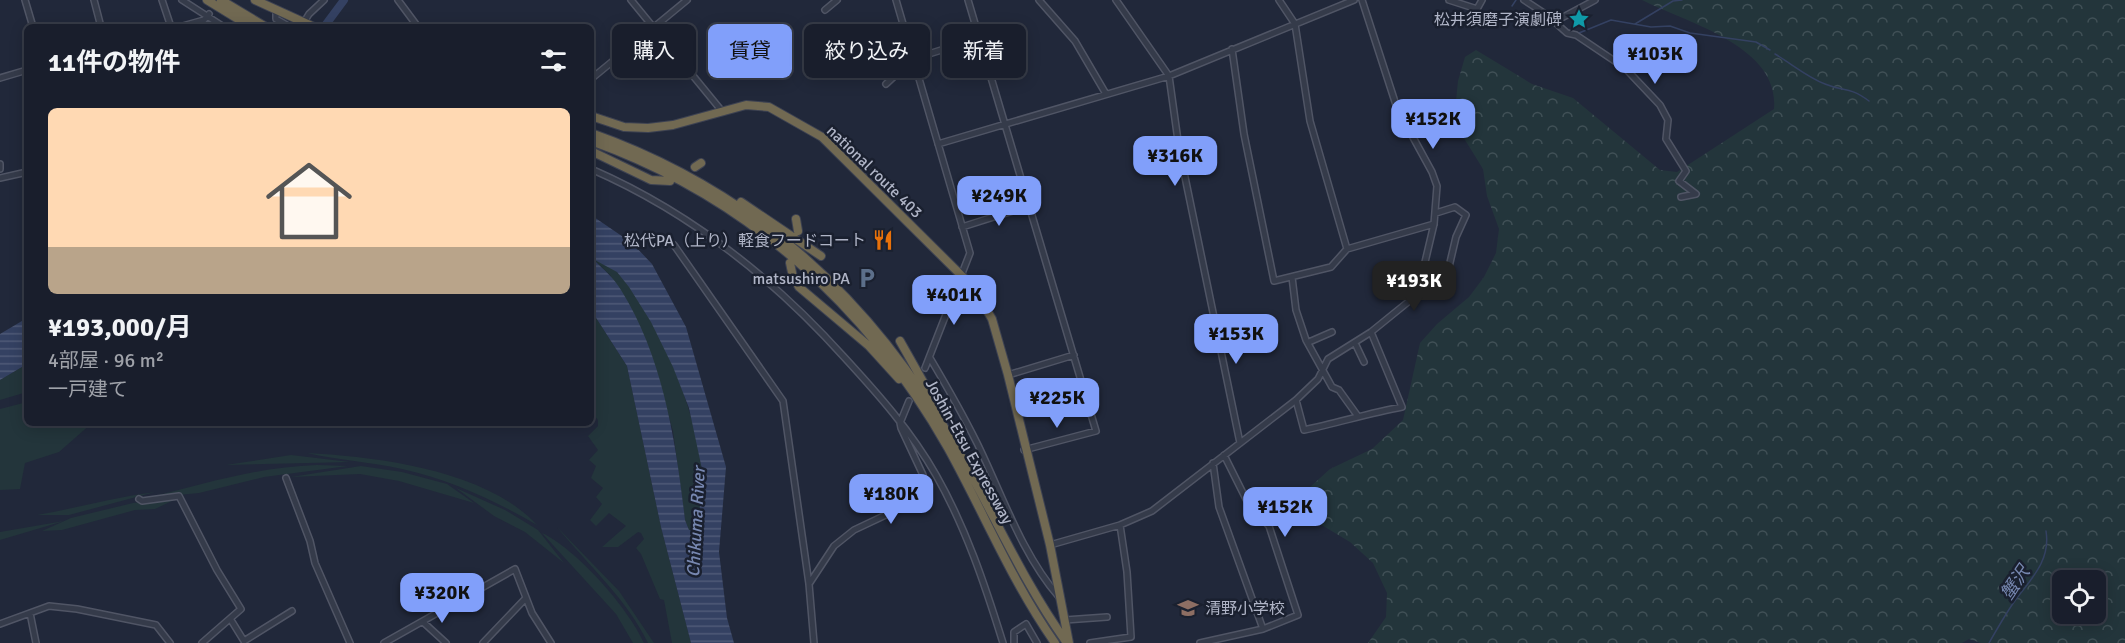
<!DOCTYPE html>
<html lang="ja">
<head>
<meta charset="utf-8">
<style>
  body { margin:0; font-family:Signika,"Noto Sans JP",sans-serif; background:#262b38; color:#f1f3f6; height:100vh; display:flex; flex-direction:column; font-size:22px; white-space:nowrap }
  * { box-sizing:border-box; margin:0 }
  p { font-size:20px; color:#9fa2a9 }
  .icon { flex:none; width:33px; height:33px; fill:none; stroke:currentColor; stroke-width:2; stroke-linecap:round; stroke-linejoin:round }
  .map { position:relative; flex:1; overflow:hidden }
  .sheet { position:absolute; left:24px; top:24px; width:570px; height:402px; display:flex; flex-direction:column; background:#191e2c; border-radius:9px; box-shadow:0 3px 15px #0003,0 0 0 2px #373c48 }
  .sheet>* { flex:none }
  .banner { position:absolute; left:612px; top:24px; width:570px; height:54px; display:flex; gap:12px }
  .buttons { position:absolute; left:2052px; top:570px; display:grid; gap:12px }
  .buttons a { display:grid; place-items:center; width:54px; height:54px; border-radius:9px; background:#191e2c; box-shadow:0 3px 15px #0003,0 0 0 2px #373c48; font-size:30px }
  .price { position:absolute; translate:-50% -51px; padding:0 14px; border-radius:12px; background:#819ffa; color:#111; font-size:20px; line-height:39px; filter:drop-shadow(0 2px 3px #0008) }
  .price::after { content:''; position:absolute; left:50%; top:36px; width:18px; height:14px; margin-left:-9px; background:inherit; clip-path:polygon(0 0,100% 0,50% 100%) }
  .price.active { background:#222; color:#fff }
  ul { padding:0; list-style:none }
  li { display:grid; align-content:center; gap:12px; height:318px; padding:0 24px }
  li span { display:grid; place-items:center; height:186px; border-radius:9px; color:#555 }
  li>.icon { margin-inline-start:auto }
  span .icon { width:108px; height:108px; fill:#fffc; stroke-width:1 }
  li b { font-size:26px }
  h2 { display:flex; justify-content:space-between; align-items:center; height:72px; padding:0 24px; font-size:26px }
  .pill { padding:0 21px; border-radius:9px; background:#191e2c; box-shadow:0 3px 15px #0003,0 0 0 2px #373c48; font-size:21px; line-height:54px }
  .pill.active { background:#819ffa; color:#111 }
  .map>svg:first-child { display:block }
</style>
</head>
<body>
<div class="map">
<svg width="2125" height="643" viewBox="0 0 2125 643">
  <defs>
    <pattern id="forest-crowns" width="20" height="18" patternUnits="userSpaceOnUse" patternTransform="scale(1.5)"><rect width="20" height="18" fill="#23353b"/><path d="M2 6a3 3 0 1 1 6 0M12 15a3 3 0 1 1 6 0" fill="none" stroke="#405056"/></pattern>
    <pattern id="water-rules" width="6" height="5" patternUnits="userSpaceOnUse" patternTransform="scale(1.5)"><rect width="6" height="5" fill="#344162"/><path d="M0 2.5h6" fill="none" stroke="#4f5a77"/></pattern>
  </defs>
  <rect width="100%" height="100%" fill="#21283a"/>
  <path fill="#23353b" d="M591,257C600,262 612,266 619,274C660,319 696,411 702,471C704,488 699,508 698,526L694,530H689L685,520L673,431L655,369L610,275Z
    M591,310L627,366L661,527L691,643H672L664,600L660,599L641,554L636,548L644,539L641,533L638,532L618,547H602L626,526L609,513L596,526L590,520L602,504L596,497L603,488L591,478L596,466L589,460L598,450L588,436L598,426V420L591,412Z
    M27,364V392L0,400V380Z
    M27,402V423H92L59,452L25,463L20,489L0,490V409Z
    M307,453C379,457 486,470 537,525C494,500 451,480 402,469C370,462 338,460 307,453Z
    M291,455L350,462L226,465Z
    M317,465L348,466L264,477L199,493L147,498C204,484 257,467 317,465Z
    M361,466L402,472L447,484L474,503L399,481L360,474L291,477Z
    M456,488L505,510L538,530L564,563L525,532L494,516Z
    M155,492L69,515H37C77,508 116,497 155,492Z
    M178,498L155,509L135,510L62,530L42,531L71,518L133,503Z
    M64,521L0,540V532Z
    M557,527L619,591L654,643H648C626,598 588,565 557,527Z
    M542,533C576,549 628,607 644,643H633L616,614Z"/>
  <path fill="url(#forest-crowns)" fill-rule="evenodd" d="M1642,0H2125V643H1981L1969,639L1962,643H1368L1386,617L1387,593L1373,563L1350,542L1315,521L1307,506L1310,487L1330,469L1372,449L1403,420L1420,343L1437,324L1469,297L1484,277L1496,253L1499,229L1487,196L1483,169L1454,122L1458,81L1465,57L1476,50L1532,84L1573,98L1660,170L1677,172L1774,109C1780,46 1687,23 1642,0ZM2062,580H2096V614H2062Z"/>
  <path fill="url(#water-rules)" fill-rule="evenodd" d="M591,215L632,243L652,264L686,327L726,467L719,552L727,618L734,643H691L661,527L627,366L591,310ZM593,259L617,272L629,287L651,322L673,367L689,408L703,474L698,526L694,530H689L685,520C676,442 663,357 621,290C614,278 603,269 593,259Z
    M27,318V364L0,380V334Z"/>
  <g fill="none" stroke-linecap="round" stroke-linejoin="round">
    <path stroke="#344162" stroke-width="1.5" d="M1512,6L1516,0
      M1635,24L1673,1L1682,0
      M1579,33L1611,20L1651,27L1670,26L1690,33L1756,42L1770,50
      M1775,54C1792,64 1807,77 1825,84C1844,92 1849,86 1869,101
      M1989,643C1997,629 2005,615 2014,602C2030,580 2051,561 2046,531"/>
    <path stroke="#344162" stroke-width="8" d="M324,27L344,0"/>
    <g stroke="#505565" stroke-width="8">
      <path id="minor" d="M25,0L33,27
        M94,0L101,27
        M162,0L171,27
        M182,0L224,27
        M398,0L418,27
        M631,0L721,110
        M896,0L970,253L925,368
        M968,0L1096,431L1024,450
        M1039,0L1075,41L1106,94
        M1116,0L1169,76L1179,148L1240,443
        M1279,0L1295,24L1310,121L1347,249
        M1449,0L1477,9L1482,0
        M1524,0L1547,15L1567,33L1576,35L1625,68L1660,105L1668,120L1666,139L1686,171L1679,181L1696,194L1681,197
        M825,10L837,0
        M276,11V19L290,27
        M1554,22L1595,0
        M179,27L204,20L209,14
        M301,27L309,14L324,0
        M1232,49L1244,134L1274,281L1331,267L1347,249L1434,224
        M0,78L27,70
        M591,79L687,0
        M886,84L913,59L979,38
        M938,144L1169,76L1354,0
        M0,164V169
        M591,169C690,212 772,277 844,357C878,394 911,431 936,475C966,528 985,585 1003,643
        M0,178L27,172
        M962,227L1028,206
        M674,245L783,401L809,584
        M1292,277L1296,310L1306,340L1332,387L1339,390L1357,415
        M1421,279L1444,276L1448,271L1456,237L1466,215L1455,207L1436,213
        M1309,342L1332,332
        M1355,343L1364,362
        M930,358C946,385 962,413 977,443C1002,494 1021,553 1059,597
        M1008,375L1074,355
        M1296,400L1304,430C1338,423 1369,413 1402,407L1371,332
        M1213,463L1219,507L1263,629
        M286,478L310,541L315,563L350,643
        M139,499L142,501L179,496L217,570L241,609L202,643
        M1050,545L1120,525L1152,511L1296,400L1318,379L1328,359L1371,332L1408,302L1415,292L1421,279L1434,224L1437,186L1432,172L1397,108L1362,0
        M30,613L36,643
        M231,620L244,641L292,611
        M1065,620L1107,617
        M423,622L446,643
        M0,624L49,606L77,609L156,625L170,643
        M384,643L515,569L532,613L551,643
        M483,643L525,599
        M814,643L809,584L834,546L854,530L909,504L924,489L923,475L901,428L900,423L909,401
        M1014,643V632L1026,624L1037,643
        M1090,643L1131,637L1127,572L1120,525
        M1200,643L1263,629L1298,615L1269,526L1250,507L1224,455"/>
    </g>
    <g stroke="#3d4252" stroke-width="10">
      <path id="highway" d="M207,0L251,27
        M221,0L266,27
        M255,0L314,27
        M591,116L624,127L648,128L673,125L746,105L769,107L822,137L973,287L992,319L1008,375L1050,545L1069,643
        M591,133C754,191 872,299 957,449C994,514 1023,582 1067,643
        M591,141C746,196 867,305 948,448C984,513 1012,582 1055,643
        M591,151L651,180L670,181
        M695,167L701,163
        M741,202L821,256
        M796,219L798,231
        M790,263L793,277L799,287L869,346L899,379
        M900,341L935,403"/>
    </g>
    <use href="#minor" stroke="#353b4a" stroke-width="5"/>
    <use href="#highway" stroke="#716952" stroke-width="8"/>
  </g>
  <defs>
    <g id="sight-bare" transform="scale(1.62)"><path d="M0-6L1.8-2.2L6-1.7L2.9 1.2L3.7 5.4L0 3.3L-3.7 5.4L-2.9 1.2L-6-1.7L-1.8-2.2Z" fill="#0f9aa8" stroke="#1a202f" stroke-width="2.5" paint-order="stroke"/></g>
    <g id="restaurant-bare" transform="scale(1.62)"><path d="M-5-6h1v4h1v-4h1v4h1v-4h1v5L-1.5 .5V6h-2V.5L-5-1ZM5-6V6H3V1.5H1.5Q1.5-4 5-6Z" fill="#e8710a" stroke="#1a202f" stroke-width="2.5" paint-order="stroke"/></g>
    <g id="parking-bare" transform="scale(1.62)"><path d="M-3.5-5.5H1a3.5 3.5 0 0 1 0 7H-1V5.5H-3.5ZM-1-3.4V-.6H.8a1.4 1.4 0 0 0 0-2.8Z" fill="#5c6f8a" stroke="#1a202f" stroke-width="2.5" paint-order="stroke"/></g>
    <g id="school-bare" transform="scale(1.62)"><path d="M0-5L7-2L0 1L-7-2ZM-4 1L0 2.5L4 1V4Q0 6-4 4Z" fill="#8d6e63" stroke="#1a202f" stroke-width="2.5" paint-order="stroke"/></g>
  </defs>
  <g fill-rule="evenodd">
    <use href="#sight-bare" x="1579" y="19"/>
    <use href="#restaurant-bare" x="883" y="240"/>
    <use href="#parking-bare" x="867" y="278"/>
    <use href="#school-bare" x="1188" y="608"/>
  </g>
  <g text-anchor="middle" stroke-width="5" stroke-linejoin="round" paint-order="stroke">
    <g font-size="16" fill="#b0b5c7" stroke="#1a202f" text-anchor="end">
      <text x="1562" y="25">松井須磨子演劇碑</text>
      <text x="866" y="246">松代PA（上り）軽食フードコート</text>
      <text x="850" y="284">matsushiro PA</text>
      <text x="1205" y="614" text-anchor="start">清野小学校</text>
    </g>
    <g font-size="16" fill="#b0b5c7" stroke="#1a202f">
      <text transform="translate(875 171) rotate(44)" y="6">national route 403</text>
      <text transform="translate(970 451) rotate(61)" y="6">Joshin-Etsu Expressway</text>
    </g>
    <g font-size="18" font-style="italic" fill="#7787b0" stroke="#1a202f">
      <text transform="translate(696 522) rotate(-87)" y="6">Chikuma River</text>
      <text transform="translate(2015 583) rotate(-56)" y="6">蟹沢</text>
    </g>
  </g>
</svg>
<div class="buttons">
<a><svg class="icon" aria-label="locate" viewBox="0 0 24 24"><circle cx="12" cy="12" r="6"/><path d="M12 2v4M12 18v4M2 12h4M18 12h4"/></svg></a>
</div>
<b class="price" style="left:1655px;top:85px">¥103K</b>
<b class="price" style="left:1433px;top:150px">¥152K</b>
<b class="price" style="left:1175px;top:187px">¥316K</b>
<b class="price" style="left:999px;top:227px">¥249K</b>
<b class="price active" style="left:1414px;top:312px">¥193K</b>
<b class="price" style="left:954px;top:326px">¥401K</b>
<b class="price" style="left:1236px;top:365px">¥153K</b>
<b class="price" style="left:1057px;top:429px">¥225K</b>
<b class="price" style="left:891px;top:525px">¥180K</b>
<b class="price" style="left:1285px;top:538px">¥152K</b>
<b class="price" style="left:442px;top:624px">¥320K</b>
<div class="banner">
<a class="pill">購入</a>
<a class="pill active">賃貸</a>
<a class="pill">絞り込み</a>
<a class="pill">新着</a>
</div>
<section class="sheet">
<h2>11件の物件<svg class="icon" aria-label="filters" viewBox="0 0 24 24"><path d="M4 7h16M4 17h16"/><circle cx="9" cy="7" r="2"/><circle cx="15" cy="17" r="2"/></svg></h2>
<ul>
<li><span style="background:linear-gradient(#ffd9b3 75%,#b9a48a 0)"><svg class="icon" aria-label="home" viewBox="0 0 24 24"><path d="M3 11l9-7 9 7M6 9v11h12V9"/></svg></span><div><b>¥193,000/月</b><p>4部屋 · 96 m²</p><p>一戸建て</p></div></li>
</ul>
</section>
</div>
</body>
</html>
